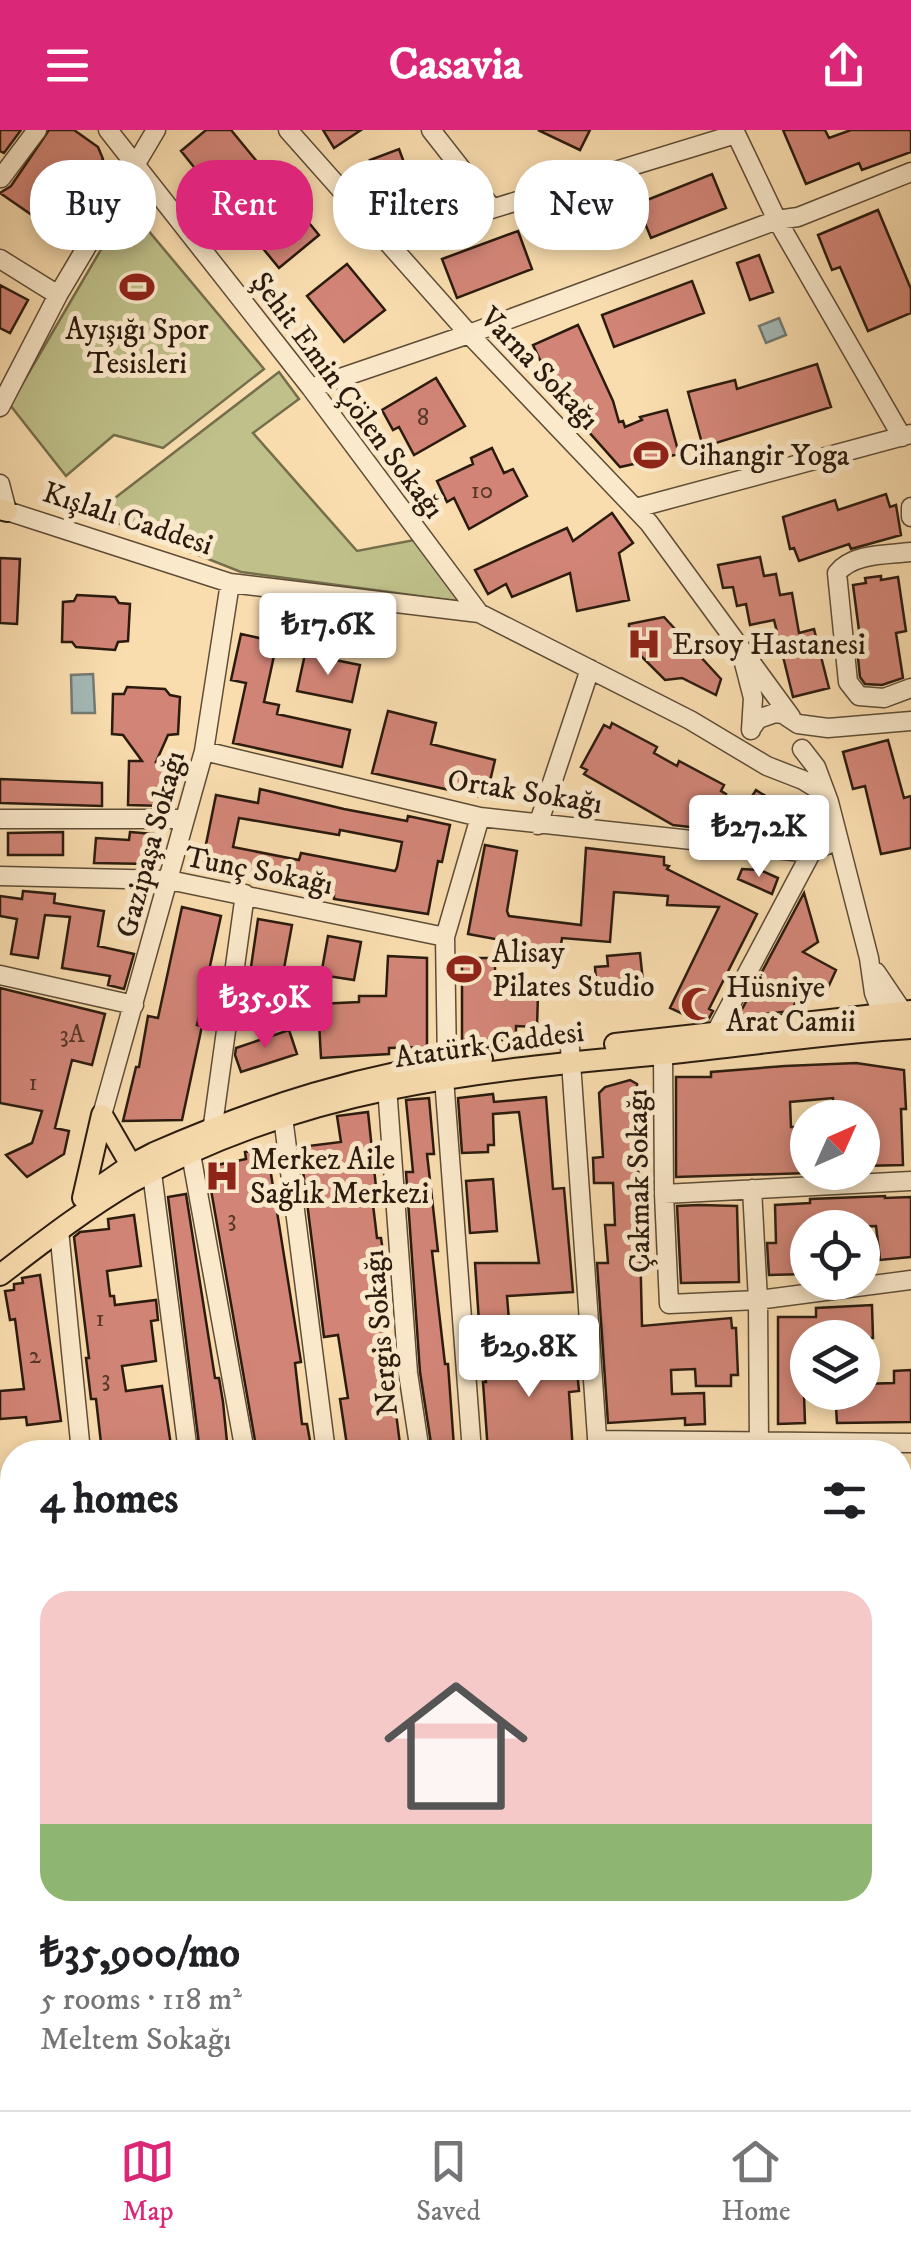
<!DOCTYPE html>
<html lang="en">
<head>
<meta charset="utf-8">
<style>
  body { margin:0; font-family:"IM FELL DW Pica",serif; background:#f2f2f2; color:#202124; height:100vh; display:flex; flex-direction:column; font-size:38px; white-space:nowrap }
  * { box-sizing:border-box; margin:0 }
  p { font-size:32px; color:#757577 }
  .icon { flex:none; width:55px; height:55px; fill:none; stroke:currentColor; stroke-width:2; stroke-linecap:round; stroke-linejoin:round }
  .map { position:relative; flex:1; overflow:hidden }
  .side { position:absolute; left:0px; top:1310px; width:912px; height:670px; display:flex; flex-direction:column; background:#fff; border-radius:40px 40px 0 0; box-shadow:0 5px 15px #0003 }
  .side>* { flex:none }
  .banner { position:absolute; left:30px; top:30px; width:852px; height:90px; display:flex; gap:20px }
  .needle { width:65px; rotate:45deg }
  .tools { position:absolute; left:790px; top:970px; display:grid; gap:20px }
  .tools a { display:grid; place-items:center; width:90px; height:90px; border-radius:50%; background:#fff; box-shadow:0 5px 15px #0003; font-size:50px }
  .price { position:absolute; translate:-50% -85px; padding:0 22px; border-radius:10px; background:#fff; color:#222; font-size:32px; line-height:65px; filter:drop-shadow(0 2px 5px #0008) }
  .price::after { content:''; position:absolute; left:50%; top:60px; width:30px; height:22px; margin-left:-15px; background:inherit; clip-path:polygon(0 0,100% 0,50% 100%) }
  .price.on { background:#db2777; color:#fff }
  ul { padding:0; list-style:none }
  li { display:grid; align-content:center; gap:20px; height:530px; padding:0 40px }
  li+li { border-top:2px solid #e0e0e0 }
  li span { display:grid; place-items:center; height:310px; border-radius:30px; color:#555 }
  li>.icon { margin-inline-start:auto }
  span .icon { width:180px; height:180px; fill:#fffc; stroke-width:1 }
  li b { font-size:42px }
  h2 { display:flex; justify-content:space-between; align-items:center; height:120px; padding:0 40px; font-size:42px }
  .pill { padding:0 35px; border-radius:40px; background:#fff; box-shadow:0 5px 15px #0003; font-size:35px; line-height:90px }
  .pill.on { background:#db2777; color:#fff }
  header { display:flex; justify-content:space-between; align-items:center; height:130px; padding:0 40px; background:#db2777; color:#fff; font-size:45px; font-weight:700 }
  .dock { display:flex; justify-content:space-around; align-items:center; height:140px; border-top:2px solid #e0e0e0; background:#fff; font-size:28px; color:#757577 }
  .dock a { display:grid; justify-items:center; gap:5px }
  .dock .on { color:#db2777 }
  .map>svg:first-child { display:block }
</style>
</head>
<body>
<header><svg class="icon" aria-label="menu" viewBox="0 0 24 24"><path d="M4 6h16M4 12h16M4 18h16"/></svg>Casavia<svg class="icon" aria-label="share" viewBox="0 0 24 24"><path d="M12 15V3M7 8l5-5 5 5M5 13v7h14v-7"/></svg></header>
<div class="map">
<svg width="911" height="1980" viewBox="0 0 911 1980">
  <rect width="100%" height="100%" fill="#f9ddaf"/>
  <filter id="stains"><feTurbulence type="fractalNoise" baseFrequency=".002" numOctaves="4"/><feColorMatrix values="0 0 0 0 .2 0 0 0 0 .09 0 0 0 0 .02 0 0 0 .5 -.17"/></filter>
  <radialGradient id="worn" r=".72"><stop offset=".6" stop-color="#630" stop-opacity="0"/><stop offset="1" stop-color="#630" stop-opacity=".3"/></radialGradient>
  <path fill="#bfc08a" stroke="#756e4c" stroke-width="2.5" d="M127,75L264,239L163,318L114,305L66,346L10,275Z
    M279,242L299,269L253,303L357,421L414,410L463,472L241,442L94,384Z
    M0,1773H12V1960L0,1959Z"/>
  <path fill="#a3b9b6" stroke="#737a73" stroke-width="2.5" d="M779,188L786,205L766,213L759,196Z
    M93,544L95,583H72L71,545Z"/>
  <path fill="#d28577" stroke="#2b1b0e" stroke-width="2.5" fill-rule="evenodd" d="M0,0H21L4,23L0,21Z
    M49,0H74L98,17L103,29L55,101L0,63L11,56Z
    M206,0H231L259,34L218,67L181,21Z
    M323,0H361L334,18Z
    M538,0H590L580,20Z
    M783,0H825L829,8L851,0H911V22L862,40L859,33L806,54Z
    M399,19L410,49L424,44L433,68L382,88L364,63L380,56L370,30Z
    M712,44L726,78L651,108L637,74Z
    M282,60L319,105L279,138L242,93Z
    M878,80L911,159V183L868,201L840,137L832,140L818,105Z
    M518,101L532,139L457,168L442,129Z
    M759,125L773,162L750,170L737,133Z
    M347,134L385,180L344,212L307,166Z
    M692,151L704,183L614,217L602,185Z
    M0,155L28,170L10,203L0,198Z
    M578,195L613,271L619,292L623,291L625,297L642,290L640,287L667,280L679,324L620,337L557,266L533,215Z
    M817,234L831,277L703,317L688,262L735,250L737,259Z
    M436,248L465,296L414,325L399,297L393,300L382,280Z
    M492,318L504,343L513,339L527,366L469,399L454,368L447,372L437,351L473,334L471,328Z
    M886,364L890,377L896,375L901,405L851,419L849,414L799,431L794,418L790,419L783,387L835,370L838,380Z
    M612,383L633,413L619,423L629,470L577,481L570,443L512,467L506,454L488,464L475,440L567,398L573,411Z
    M760,427L764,446L776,444L780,465L792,463L799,503L814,499L829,558L793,567L774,490L750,495L746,474L737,476L733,457L723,458L718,435Z
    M0,428L20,429L17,494L0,493Z
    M881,446V450L898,447L906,501L896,503L903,548L882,555L865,554L860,547L856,509L860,508L853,455L866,453L865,448Z
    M77,465L115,467L119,473L130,474L128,511L118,512L115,520L76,517L72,512H62L63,472L74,471Z
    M664,487L721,549L716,565L682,548L665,550L629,514V494Z
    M241,504L277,512L264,572L279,575L277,584L350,600L342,637L233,613L246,553L231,550Z
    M305,524L360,535L352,572L297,561Z
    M127,557L165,559L170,565L180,567L178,604L168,605L156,632H165L164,676L128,675L129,631H142L123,605L112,604L113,564H124Z
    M388,581L436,593L431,614L495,630L486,668L372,643Z
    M612,593L657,617L654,623L677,636L679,631L724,655L721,661L726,664L707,699L673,695L584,644L587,640L581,637L604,595L610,598Z
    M888,610L904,668L911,666V718L881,724L865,656L853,659L843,622Z
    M0,649L102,653V676L0,673Z
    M260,659L344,679L407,691L408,686L450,695L442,732L438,731L428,784L334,769V765L288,756L289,752L201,739L216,665L258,673ZM239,688L339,705L340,700L402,712L397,737L395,741L301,723L299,730L233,717Z
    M756,660L770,669L761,683L747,674Z
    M772,680L788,689L796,709L757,705Z
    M63,702V725H8V703Z
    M130,702L153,704L150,734L94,733L96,708L129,710Z
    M485,715L517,721L507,781L509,786L581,795L586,718L664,727V735L669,736L667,739L757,784L709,879L713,881L708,890L698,891L670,878L719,777L667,775L668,766L614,762L610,812L562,808L560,821L468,804Z
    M742,739L760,740L778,748L772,764L738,749Z
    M23,761L55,764L54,773L104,781L98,816L134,824L124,859L108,855L110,846L62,838L70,787L45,785L38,828L11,824L17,789L0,786V766L22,769Z
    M804,763L818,812L803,822L836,840L825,864L812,858L809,866L801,862L791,881L745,886L740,883Z
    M182,777L221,786L197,895L202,896L182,990L123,991L136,937H139L148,886L158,888Z
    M258,789L292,795L283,844L292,845L285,885L245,878Z
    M328,806L361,812L354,850L321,845Z
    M640,823L644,861L597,865L595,837L608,836L607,826Z
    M388,826L427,828V917L389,918V924L321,928L318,874L359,872V866H386Z
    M462,828H495V851H516V864H538L537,897L516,896V910H488V917L462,918Z
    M0,858L105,884L92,935L72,930L55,998L69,1001L64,1024L27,1047L6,1025L32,1013L42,981L0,973Z
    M289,900L297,924L241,942L235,925L236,918Z
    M856,933L904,940L906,979H901L903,1035L862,1036V988H835L833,968L790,972L791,997H808V1043L676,1047V947H711V942L785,936Z
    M630,950L637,954L636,994L632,993L635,1026H638L642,1196L731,1188L732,1198H736L738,1245H731V1256H696L695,1239L671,1240L672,1264L704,1263L705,1294L685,1295V1288L608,1293L597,1133H608L605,1095H615L613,1053H594L593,1028L603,1027L599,963L605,957Z
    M493,964L494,972L546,967L553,1059L564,1058L573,1162L507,1166L509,1190L479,1192L475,1133H539L519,982L493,984L494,1015H488V1022L462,1023L458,968Z
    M429,968L434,1024H427L438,1121H432L445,1234H448L454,1317L432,1320L420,1242L406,1042H413L406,970Z
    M368,982L376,1057L371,1058L377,1108H381L387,1149L379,1150L401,1322H348L340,1269L348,1268L338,1205L324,1207L300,1017L341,1012L337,986Z
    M267,1019L301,1232L295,1233L302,1294H307L312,1322H257L207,1037L246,1029L245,1022Z
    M493,1049L497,1101L470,1103L466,1051Z
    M186,1064L215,1248H219L223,1272L228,1322H200L168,1067Z
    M885,1066V1068L911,1067V1127L880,1130L876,1096L804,1098L806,1144L769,1145L767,1113H776L775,1075L810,1073V1069Z
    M699,1075L737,1076L739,1152L681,1153L677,1076Z
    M134,1085L141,1136L107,1141L110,1166H114L115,1175L156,1170L158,1190L151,1191L156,1231L122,1236L126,1261L162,1256L172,1322H102L96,1269H91L86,1228H89L74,1107L80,1102L109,1099L108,1089Z
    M40,1145L61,1291L27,1295L26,1287L0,1289V1261L24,1259L15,1189L10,1190L5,1161L14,1160V1154L23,1153L22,1148Z
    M872,1175L873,1208H802L805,1293L778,1294V1187H816V1178Z
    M528,1217L529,1225L575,1220L579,1261L569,1262L573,1322H488L483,1252H486L484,1219Z
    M911,1240V1292L837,1293L835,1262H862V1254L894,1253V1241Z
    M8,1469L12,1481V1511L0,1515V1470Z
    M0,1586L12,1610V1636L0,1643Z"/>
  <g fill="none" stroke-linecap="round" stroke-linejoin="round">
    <g stroke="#5e4c36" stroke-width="21">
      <path id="minor" d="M108,0L311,258L479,483
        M288,0L469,204L649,393L791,587
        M431,0L492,78
        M1,48L37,0
        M387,111L736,4L777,90L902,307
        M0,129L58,165
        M311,258L469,204L777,90L798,87L911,42
        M0,277L58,165L156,0
        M0,354L7,381L230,453L479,483L690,590L767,636L803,650L816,658L829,672
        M911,377V387
        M636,378L911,304
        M911,422C886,425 853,423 837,443L848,552L859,566L884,568L911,558
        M744,533L753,568L751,600
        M753,596L758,589L775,583L783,584L798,594L828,598L911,591
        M802,619L816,637L829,672L869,828L874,863L883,885
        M204,621L480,687L811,723L838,709
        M0,689H184
        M538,695L590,539
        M0,746L169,750L445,807
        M876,842L903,882
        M0,845L134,875
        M715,904L811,723
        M570,918L598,1322
        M663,924L664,1064L669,1174L758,1170L911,1150
        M447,933L445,807L480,687
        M444,948L472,1322
        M387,957L408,1243L420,1322
        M102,985L204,621L230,453
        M283,987L326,1322
        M211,1009L245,764
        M191,1024L245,1322
        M152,1043L188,1322
        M752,1059L758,1170L759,1319
        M664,1064L911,1051
        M59,1100L81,1322
        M597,1310L911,1313
        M0,1458L12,1455
        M900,1505L911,1504
        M0,1552L12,1575
        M0,1660L12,1655
        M900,1682H911
        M900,1809L911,1808
        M900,1956H911
        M170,1968L171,1980
        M646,1968L647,1980
        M429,1980L439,1968"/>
    </g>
    <g stroke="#2b1b0e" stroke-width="24">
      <path id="major" d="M0,379L7,381
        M615,914L911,881
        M102,985L131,1035L132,1045
        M92,1062L131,1035L154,1023C262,976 364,943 482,929
        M83,1068L102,985
        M0,1145C42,1113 84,1080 130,1053C299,958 474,941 662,924C745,916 828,903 911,898"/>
    </g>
    <path stroke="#2b1b0e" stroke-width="2.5" stroke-dasharray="8 5" stroke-linecap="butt" d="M38,1980L151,1968"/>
    <use href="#minor" stroke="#fbe9cb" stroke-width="18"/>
    <use href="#major" stroke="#f9ddaf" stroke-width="20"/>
  </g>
  <defs>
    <g id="stadium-bare" transform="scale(2.7)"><path d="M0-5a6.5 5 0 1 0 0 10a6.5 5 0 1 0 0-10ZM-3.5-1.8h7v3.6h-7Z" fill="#8f2418" stroke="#fbe9cb" stroke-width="2.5" paint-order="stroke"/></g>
    <g id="hospital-bare" transform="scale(2.7)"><path d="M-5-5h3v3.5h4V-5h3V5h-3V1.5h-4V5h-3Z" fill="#8f2418" stroke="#fbe9cb" stroke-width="2.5" paint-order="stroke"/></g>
    <g id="mosque-bare" transform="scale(2.7)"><path d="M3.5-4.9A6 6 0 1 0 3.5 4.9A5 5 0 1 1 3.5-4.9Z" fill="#8f2418" stroke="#fbe9cb" stroke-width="2.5" paint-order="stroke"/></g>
  </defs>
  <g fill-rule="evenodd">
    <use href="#stadium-bare" x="137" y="157"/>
    <use href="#stadium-bare" x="651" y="325"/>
    <use href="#hospital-bare" x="644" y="514"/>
    <use href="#stadium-bare" x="464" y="839"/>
    <use href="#mosque-bare" x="698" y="874"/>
    <use href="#hospital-bare" x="222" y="1046"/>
  </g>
  <g text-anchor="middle" stroke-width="10" stroke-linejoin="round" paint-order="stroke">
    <g font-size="25" fill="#553628">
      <text x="423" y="295">8</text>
      <text x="482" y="368">10</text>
      <text x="72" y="912">3A</text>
      <text x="33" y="960">1</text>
      <text x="232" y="1096">3</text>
      <text x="100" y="1196">1</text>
      <text x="35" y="1233">2</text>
      <text x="106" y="1256">3</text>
    </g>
    <g font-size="30" fill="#2b1b0e" stroke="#fbe9cb" text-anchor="start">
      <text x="137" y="209" text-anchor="middle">Ayışığı Spor<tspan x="137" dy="34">Tesisleri</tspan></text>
      <text x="679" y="335">Cihangir Yoga</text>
      <text x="672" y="524">Ersoy Hastanesi</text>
      <text x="492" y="832">Alisay<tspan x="492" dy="34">Pilates Studio</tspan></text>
      <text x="726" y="867">Hüsniye<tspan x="726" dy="34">Arat Camii</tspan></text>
      <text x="250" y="1039">Merkez Aile<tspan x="250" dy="34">Sağlık Merkezi</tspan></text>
    </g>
    <g font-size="30" fill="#2b1b0e" stroke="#fbe9cb">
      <text transform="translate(540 238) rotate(46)" y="10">Varna Sokağı</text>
      <text transform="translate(348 265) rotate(53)" y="10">Şehit Emin Çölen Sokağı</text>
      <text transform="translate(128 388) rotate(18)" y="10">Kışlalı Caddesi</text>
      <text transform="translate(525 661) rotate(9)" y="10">Ortak Sokağı</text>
      <text transform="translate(150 714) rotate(-75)" y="10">Gazipaşa Sokağı</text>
      <text transform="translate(259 740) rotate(11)" y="10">Tunç Sokağı</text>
      <text transform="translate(489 914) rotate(-8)" y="10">Atatürk Caddesi</text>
      <text transform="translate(638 1051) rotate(-91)" y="10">Çakmak Sokağı</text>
      <text transform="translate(380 1203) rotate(-95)" y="10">Nergis Sokağı</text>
    </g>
  </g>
  <rect width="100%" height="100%" filter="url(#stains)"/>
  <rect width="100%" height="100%" fill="url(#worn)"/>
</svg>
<div class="tools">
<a><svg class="needle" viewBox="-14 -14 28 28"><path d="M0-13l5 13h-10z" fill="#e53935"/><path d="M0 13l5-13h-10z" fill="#757577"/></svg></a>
<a><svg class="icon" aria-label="locate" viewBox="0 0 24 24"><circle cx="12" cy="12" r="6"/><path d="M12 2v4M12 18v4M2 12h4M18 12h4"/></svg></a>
<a><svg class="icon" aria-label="layers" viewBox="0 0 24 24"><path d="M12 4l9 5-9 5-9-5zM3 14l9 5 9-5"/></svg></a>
</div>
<b class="price" style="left:328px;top:548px">₺17.6K</b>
<b class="price" style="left:759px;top:750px">₺27.2K</b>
<b class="price on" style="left:265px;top:921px">₺35.9K</b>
<b class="price" style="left:529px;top:1270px">₺29.8K</b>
<div class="banner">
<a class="pill">Buy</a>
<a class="pill on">Rent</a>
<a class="pill">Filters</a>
<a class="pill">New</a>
</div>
<section class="side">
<h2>4 homes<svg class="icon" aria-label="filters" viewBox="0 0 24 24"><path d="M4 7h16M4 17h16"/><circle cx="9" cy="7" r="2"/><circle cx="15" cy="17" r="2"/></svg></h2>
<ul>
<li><span style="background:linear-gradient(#f6c9c9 75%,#8fb573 0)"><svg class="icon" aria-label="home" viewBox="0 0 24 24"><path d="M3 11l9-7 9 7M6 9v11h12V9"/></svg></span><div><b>₺35,900/mo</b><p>5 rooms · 118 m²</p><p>Meltem Sokağı</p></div></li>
</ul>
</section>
</div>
<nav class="dock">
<a class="on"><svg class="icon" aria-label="map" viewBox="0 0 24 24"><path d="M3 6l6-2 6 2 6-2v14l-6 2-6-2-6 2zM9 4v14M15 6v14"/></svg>Map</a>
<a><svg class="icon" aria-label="saved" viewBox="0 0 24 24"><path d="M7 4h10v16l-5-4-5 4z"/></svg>Saved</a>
<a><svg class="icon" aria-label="home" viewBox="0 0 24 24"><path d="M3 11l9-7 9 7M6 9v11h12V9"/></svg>Home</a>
</nav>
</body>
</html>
